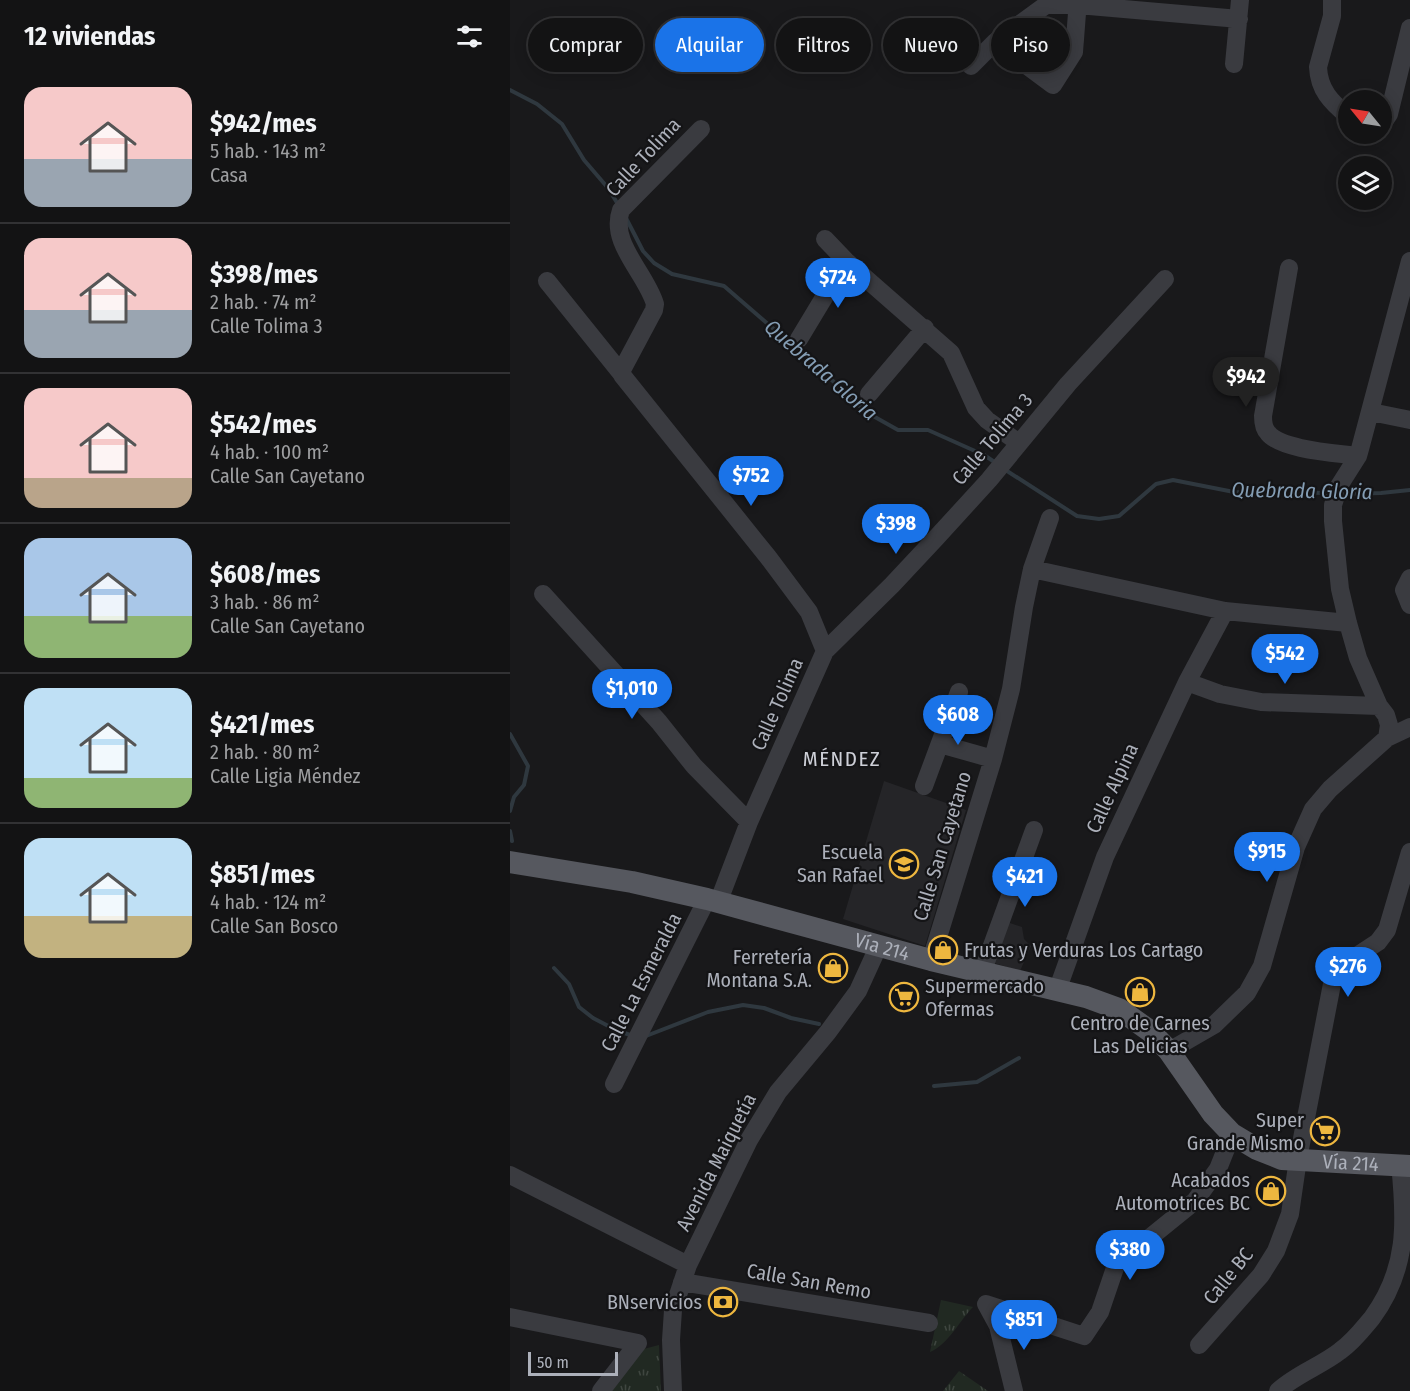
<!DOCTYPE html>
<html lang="es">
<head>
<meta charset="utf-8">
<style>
  body { margin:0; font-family:"Fira Sans Condensed",sans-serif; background:#1c1c1d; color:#f1f3f6; height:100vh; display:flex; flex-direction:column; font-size:22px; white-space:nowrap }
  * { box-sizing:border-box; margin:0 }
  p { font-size:20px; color:#9d9ea0 }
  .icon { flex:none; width:33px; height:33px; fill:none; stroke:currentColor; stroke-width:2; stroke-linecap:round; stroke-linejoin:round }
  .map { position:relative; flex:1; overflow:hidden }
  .drawer { display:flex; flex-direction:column; background:#131314; width:510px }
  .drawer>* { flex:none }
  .hud { position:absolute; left:18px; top:18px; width:570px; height:54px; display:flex; gap:12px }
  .needle { width:39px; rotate:300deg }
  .fabs { position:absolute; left:828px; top:90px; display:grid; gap:12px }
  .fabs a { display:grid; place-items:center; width:54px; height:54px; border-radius:50%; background:#131314; box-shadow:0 3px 15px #0003,0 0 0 2px #323234; font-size:30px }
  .scale { position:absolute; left:18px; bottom:15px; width:90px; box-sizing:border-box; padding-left:6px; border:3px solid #acb0ba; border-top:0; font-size:16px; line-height:21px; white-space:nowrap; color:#acb0ba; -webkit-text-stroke:4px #141416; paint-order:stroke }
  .price { position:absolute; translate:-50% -51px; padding:0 14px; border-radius:21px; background:#1a73e8; color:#fff; font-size:20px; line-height:39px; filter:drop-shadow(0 2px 3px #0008) }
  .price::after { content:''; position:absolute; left:50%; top:36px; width:18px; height:14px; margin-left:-9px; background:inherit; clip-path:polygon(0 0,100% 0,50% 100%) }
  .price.current { background:#222; color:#fff }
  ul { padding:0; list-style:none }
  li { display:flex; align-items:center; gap:18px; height:150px; padding:0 24px }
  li+li { border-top:2px solid #323234 }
  li span { display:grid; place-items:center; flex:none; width:168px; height:120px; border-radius:18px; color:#555 }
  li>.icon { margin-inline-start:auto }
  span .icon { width:72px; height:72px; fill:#fffc; stroke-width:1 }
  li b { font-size:26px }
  h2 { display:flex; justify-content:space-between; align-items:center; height:72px; padding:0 24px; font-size:26px }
  .pill { padding:0 21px; border-radius:27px; background:#131314; box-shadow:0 3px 15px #0003,0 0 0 2px #323234; font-size:21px; line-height:54px }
  .pill.current { background:#1a73e8; color:#fff }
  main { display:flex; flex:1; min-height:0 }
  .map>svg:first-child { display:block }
</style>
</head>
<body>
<main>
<section class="drawer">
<h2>12 viviendas<svg class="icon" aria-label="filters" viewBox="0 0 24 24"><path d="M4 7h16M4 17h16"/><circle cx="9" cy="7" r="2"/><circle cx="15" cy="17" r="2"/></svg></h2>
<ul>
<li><span style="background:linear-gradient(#f6c9c9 60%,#9aa5b1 0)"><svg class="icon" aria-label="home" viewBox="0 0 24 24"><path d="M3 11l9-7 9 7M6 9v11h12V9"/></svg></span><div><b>$942/mes</b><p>5 hab. · 143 m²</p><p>Casa</p></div></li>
<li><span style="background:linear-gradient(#f6c9c9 60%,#9aa5b1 0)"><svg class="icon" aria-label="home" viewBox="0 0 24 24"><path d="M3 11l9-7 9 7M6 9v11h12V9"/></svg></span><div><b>$398/mes</b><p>2 hab. · 74 m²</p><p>Calle Tolima 3</p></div></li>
<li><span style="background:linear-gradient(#f6c9c9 75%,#b9a48a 0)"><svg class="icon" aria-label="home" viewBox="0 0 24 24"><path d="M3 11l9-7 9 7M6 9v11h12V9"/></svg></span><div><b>$542/mes</b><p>4 hab. · 100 m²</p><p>Calle San Cayetano</p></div></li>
<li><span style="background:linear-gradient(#a9c7e8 65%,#8fb573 0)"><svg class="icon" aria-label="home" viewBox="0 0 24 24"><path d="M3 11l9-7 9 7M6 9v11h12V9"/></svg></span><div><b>$608/mes</b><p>3 hab. · 86 m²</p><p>Calle San Cayetano</p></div></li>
<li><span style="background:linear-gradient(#bfe0f5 75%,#8fb573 0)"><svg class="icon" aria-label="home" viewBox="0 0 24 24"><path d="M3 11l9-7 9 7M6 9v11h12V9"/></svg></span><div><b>$421/mes</b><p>2 hab. · 80 m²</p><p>Calle Ligia Méndez</p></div></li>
<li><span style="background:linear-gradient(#bfe0f5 65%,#c2b280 0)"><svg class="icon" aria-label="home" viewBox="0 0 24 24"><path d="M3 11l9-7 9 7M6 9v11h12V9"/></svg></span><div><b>$851/mes</b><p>4 hab. · 124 m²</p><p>Calle San Bosco</p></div></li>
</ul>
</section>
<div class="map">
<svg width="900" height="1391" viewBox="0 0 900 1391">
  <defs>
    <pattern id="park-tufts" width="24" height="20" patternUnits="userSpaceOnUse" patternTransform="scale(1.5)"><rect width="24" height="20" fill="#212922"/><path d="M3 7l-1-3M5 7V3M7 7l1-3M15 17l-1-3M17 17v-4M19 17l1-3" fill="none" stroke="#3f4640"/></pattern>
  </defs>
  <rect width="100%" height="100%" fill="#19191b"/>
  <path fill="#252528" d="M374,781L456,810L415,946L333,919Z
    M497,922L512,927L514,939L521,946L510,971L481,962Z"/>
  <path fill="url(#park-tufts)" d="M431,1300L463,1307C450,1320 438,1345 420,1352Z
    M149,1345L151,1391H100L130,1350Z
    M449,1371L478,1391H433Z"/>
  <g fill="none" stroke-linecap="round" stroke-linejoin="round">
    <path stroke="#2f383f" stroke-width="4" d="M0,90L27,104L52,124L74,160L98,188L109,206
      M116,218L133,251L144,263L162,274L214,286L310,369L356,412L388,430H418L474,455L486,463
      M494,469L567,516L589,519L609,516L646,484L663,480L724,492L822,493
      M832,494L871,493L900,490
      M0,734L18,766L14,785L4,797L0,811
      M0,831L2,841
      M44,968L59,984L69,1007L83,1018L106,1030L123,1036
      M136,1036L198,1012L233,1005L254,1008L281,1018L309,1024
      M424,1086L467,1082L509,1058"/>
    <path stroke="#3a3b40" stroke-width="18" d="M822,0V16L808,67C809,90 821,102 838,116
      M485,42L543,85L564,52L568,0
      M724,64L730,0
      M461,66L485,42L536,5H568L729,19
      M872,124L879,114L900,28
      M191,129L111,210C99,243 136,273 145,304L144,310L112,370V375L258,557L299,612L315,651L239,822L208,903
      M315,239L336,261L441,353L466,408L477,420L509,443
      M779,268L753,416C753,422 754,429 758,433C771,450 827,453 848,456
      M37,281L111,373
      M289,339L336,261
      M359,394L415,328
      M861,412L900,420
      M522,569L715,611L838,623
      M900,578L894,590L900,605
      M33,594L149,722L184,766L239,822
      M315,651L382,585L426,538L479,480L558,384L655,279
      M677,682L710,694L751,702L869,706
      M877,738L900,727
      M430,744L483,759
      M414,786L449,692
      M421,960L483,759L501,689L514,607L522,569L540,518
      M472,973L524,830
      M547,991L595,857L677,682L715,611
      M659,1051L704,1025L737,993L752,966L786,847L803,809L820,789L877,738L879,725L876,715L869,706L848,658L838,623L830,589L823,521V505L829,486L848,456L850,449L900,261
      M104,1084L197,899
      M0,1175L178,1265
      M172,1282L419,1323
      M0,1317L128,1343L91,1391
      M689,1345L751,1275L766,1251L780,1214L788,1159L822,984L833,965L868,942L877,930L900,852
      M163,1391L161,1340L163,1310L178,1265L239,1140L268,1092L318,1032L348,991L369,945
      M504,1391L488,1326L476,1304L574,1336L590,1312L606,1265L685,1201L708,1169L722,1134
      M768,1391C786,1374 811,1366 830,1351C843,1342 852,1330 862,1318C898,1269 896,1222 890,1164"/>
    <path stroke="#56585f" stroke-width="22" id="s1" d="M0,862L122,882L197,899L421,960L576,997L609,1009L640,1031L659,1051L703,1114L722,1134L747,1149L772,1159L900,1166"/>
  </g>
  <defs>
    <g id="school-ring" transform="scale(1.5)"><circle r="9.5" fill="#141416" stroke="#eeb73f" stroke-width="1.5"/><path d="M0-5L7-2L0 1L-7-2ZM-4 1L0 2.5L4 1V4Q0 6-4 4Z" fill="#eeb73f"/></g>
    <g id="shop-ring" transform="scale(1.5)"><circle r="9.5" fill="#141416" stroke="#eeb73f" stroke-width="1.5"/><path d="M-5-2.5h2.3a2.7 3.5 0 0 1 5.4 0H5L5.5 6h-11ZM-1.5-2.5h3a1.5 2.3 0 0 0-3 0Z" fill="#eeb73f"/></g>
    <g id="supermarket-ring" transform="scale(1.5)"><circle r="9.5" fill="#141416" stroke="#eeb73f" stroke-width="1.5"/><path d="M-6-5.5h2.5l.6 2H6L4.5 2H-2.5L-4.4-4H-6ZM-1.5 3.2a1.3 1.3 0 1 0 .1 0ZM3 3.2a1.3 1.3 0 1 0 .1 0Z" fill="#eeb73f"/></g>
    <g id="bank-ring" transform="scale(1.5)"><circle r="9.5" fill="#141416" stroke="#eeb73f" stroke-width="1.5"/><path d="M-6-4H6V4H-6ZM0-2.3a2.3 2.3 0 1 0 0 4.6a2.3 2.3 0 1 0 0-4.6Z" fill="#eeb73f"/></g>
  </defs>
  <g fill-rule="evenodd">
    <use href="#school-ring" x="394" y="864"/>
    <use href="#shop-ring" x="433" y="950"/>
    <use href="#shop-ring" x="323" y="968"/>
    <use href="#shop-ring" x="630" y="992"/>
    <use href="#supermarket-ring" x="394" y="997"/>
    <use href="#supermarket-ring" x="815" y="1131"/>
    <use href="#shop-ring" x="761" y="1191"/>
    <use href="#bank-ring" x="213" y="1302"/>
  </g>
  <g text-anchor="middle" stroke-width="4.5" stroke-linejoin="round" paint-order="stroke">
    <g font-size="20" fill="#acb0ba" stroke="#141416">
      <text transform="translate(133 157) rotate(-47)" y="7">Calle Tolima</text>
      <text transform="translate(482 439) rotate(-50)" y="7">Calle Tolima 3</text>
      <text transform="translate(267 704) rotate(-66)" y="7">Calle Tolima</text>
      <text transform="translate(602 788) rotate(-65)" y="7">Calle Alpina</text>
      <text transform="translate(432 846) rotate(-73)" y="7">Calle San Cayetano</text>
      <text dy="7" stroke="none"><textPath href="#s1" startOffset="382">Vía 214</textPath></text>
      <text transform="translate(131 982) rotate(-63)" y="7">Calle La Esmeralda</text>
      <text transform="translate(206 1162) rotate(-63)" y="7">Avenida Maiquetía</text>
      <text dy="7" stroke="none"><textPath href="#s1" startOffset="922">Vía 214</textPath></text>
      <text transform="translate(718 1276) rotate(-51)" y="7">Calle BC</text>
      <text transform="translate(299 1281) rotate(10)" y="7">Calle San Remo</text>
    </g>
    <g font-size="20" fill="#acb0ba" stroke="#141416" text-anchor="end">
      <text x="373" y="859">Escuela<tspan x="373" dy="23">San Rafael</tspan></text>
      <text x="454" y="957" text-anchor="start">Frutas y Verduras Los Cartago</text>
      <text x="302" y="964">Ferretería<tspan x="302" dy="23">Montana S.A.</tspan></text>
      <text x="415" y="993" text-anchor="start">Supermercado<tspan x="415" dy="23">Ofermas</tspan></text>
      <text x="630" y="1030" text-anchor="middle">Centro de Carnes<tspan x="630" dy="23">Las Delicias</tspan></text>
      <text x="794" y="1127">Super<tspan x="794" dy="23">Grande Mismo</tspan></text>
      <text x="740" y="1187">Acabados<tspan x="740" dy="23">Automotrices BC</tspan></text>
      <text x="192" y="1309">BNservicios</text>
    </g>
    <g font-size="21" font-style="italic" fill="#849db4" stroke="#141416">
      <text transform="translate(311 370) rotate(41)" y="7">Quebrada Gloria</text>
      <text transform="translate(792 491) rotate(1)" y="7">Quebrada Gloria</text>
    </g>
    <g font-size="21" letter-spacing="1.5" fill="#cdcfd7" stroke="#141416">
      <text x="332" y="766">MÉNDEZ</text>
    </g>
  </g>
</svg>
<div class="fabs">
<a><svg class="needle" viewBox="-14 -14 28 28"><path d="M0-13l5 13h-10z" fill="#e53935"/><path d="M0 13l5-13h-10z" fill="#9d9ea0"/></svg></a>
<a><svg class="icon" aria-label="layers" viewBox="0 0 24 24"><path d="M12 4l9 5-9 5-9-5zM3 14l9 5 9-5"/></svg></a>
</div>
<div class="scale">50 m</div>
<b class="price" style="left:328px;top:309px">$724</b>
<b class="price current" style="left:736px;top:408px">$942</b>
<b class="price" style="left:241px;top:507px">$752</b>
<b class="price" style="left:386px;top:555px">$398</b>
<b class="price" style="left:775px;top:685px">$542</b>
<b class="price" style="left:122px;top:720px">$1,010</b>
<b class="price" style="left:448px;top:746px">$608</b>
<b class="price" style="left:757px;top:883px">$915</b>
<b class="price" style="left:515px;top:908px">$421</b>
<b class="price" style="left:838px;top:998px">$276</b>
<b class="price" style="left:620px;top:1281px">$380</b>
<b class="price" style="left:514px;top:1351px">$851</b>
<div class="hud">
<a class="pill">Comprar</a>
<a class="pill current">Alquilar</a>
<a class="pill">Filtros</a>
<a class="pill">Nuevo</a>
<a class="pill">Piso</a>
</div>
</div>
</main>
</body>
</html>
